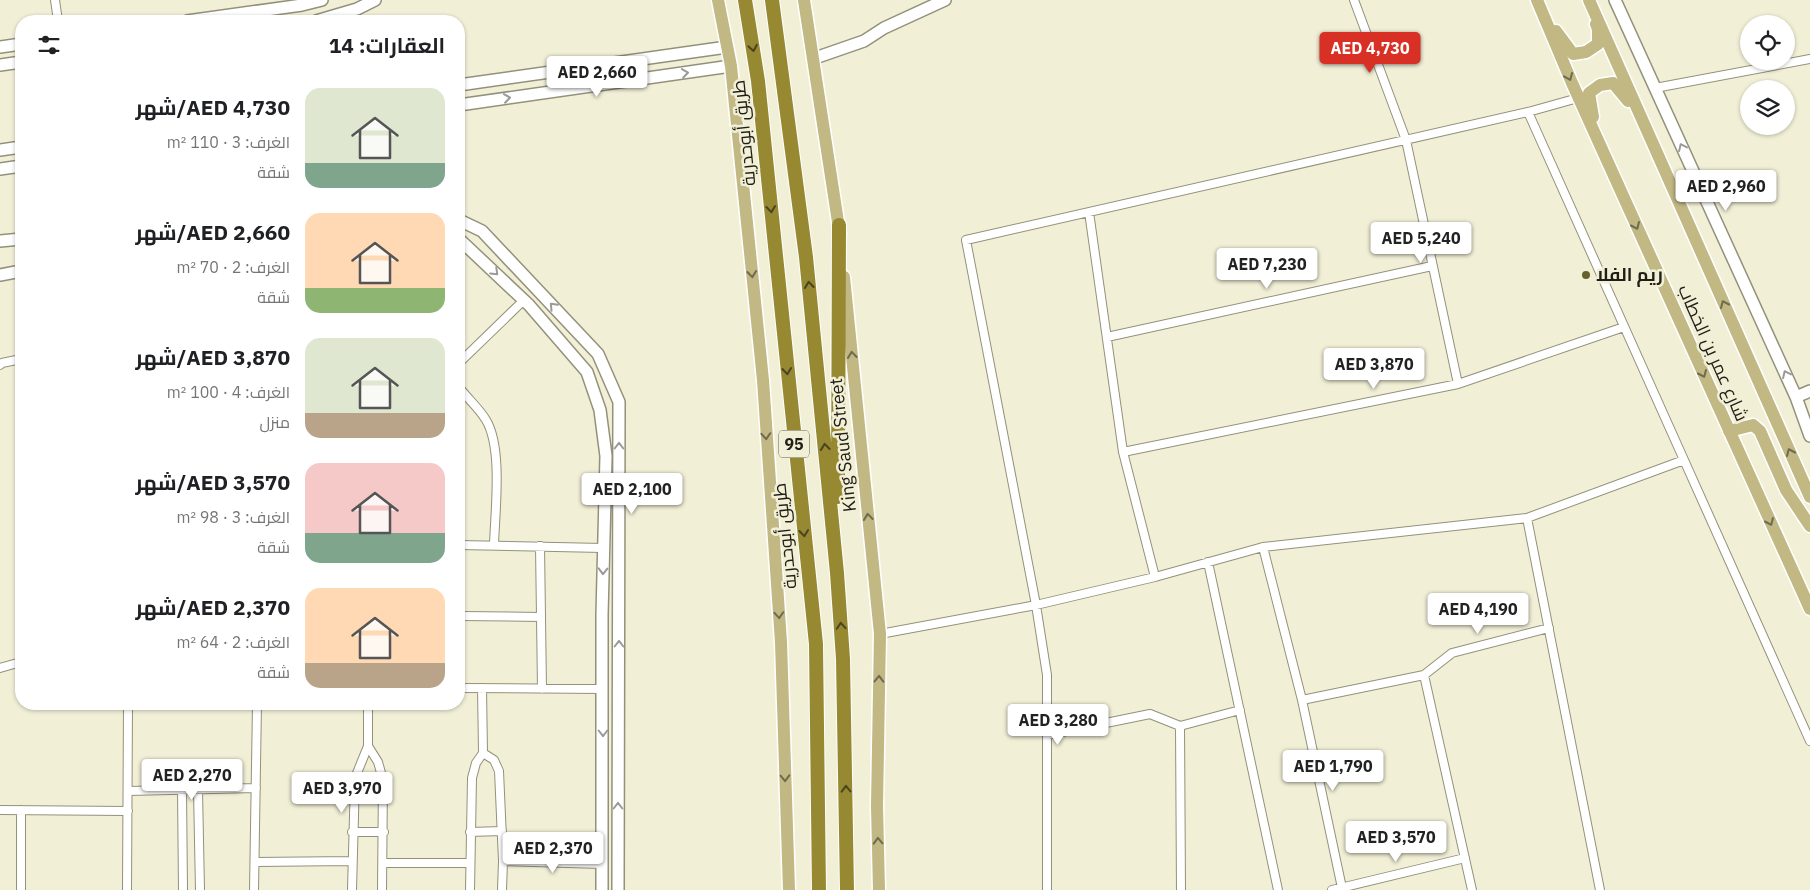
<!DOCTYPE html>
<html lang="ar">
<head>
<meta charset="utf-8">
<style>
  body { margin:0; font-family:"IBM Plex Sans",Cairo,sans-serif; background:#f2f2f2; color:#202124; direction:rtl; height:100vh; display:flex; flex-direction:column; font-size:19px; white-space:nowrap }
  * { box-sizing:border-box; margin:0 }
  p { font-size:16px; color:#757577 }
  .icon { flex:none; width:28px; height:28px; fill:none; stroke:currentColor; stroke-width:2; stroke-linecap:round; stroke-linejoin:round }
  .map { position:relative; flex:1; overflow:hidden; direction:ltr }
  .drawer { position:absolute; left:15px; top:15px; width:450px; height:695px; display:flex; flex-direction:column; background:#fff; border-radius:20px; box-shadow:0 1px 4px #0004; direction:rtl }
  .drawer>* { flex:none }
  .controls { position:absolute; left:1740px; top:15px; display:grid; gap:10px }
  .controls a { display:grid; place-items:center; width:55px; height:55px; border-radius:50%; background:#fff; box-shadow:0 1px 4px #0004; font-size:25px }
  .price { position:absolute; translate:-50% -42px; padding:0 11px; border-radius:5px; background:#fff; color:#222; font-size:16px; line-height:32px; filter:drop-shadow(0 1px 2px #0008) }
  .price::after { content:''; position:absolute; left:50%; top:30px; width:15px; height:11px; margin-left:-8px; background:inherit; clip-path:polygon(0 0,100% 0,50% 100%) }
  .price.active { background:#d93025; color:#fff }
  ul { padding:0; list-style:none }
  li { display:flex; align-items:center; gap:15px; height:125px; padding:0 20px }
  li span { display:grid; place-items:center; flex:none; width:140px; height:100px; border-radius:15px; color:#555 }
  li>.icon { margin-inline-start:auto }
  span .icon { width:60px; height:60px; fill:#fffc; stroke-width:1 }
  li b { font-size:21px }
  h2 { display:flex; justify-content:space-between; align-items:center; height:60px; padding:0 20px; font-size:21px }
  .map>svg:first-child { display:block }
</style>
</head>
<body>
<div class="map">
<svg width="1810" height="890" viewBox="0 0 1810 890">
  <rect width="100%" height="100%" fill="#f2efd7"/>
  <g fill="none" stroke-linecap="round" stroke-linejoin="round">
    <g stroke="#94917b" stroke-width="10">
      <path id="street" d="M55,0L58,21
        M1354,0L1406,140L1458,384
        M1655,88L1810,59
        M1528,112L1684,460
        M1089,212L1123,452L1155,577
        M1107,337L1432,266
        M459,363L524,300
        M0,365L2,363L21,359
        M459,387C467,398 479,408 486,420C503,448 495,511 494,545
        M1123,452L1458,384L1624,327
        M1527,518L1684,460L1810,741
        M459,545L603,548
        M540,546L542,689
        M1263,547L1302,700L1424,675L1472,890
        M1208,562L1278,890
        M459,616L541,617
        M880,634L1036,605L1155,577L1263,547L1527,518L1600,890
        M0,668L21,662
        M1424,675L1452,653L1549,628
        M459,688L603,689
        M482,688L483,753L494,760L499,771L503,861L502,890
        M1302,700L1342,888
        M368,704V746L378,762L383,780L382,890
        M1047,735L1150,714L1180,726
        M182,790L183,890
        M198,790L200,890
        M128,791L256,788
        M0,810L128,811
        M21,810V890
        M352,832H384
        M470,832L502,831
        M503,861L602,864
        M255,862L351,861
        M384,863H470
        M127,890L128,704
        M254,890L257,704
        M352,890L355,778L368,746
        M470,890L472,778L476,763L483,753
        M1047,890V675L1036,605L966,240L1528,112L1578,98
        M1181,890L1180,726L1240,710
        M1332,890L1465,858"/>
    </g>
    <g stroke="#94917b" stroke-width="14">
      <path id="secondary" d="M1615,0L1796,397L1810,436
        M187,21L302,5L322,0
        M316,21L357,9L375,0
        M0,47L21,44
        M815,58L864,41L884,28L945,0
        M0,65L21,62
        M459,85L727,47
        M459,105L731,66
        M0,150L21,147
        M0,169L21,166
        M459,220L482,231L598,354L619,402L618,890
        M459,239L529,305L587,372L600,410L606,456L602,615V890
        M0,241L21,239
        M0,275L21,271
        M1796,397L1810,391"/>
    </g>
    <g stroke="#fff" stroke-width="15">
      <path id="primary" d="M718,0L731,66L763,380L781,642L789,890
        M804,0L840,235
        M1537,0L1572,83L1810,609
        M1589,0L1810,497
        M1556,31L1573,54L1586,52L1598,44V29L1596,24
        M1593,117L1589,93L1600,85L1613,83L1628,101
        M844,277L880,634L877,806L879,890
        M1729,431L1753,425L1760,431L1786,490L1810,526"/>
    </g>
    <g stroke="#fff" stroke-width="16">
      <path id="highway" d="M745,0L758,81L816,644L819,890
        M772,0L806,257L837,573L843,659L847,890
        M838,497L839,225"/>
    </g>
    <use href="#street" stroke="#fff" stroke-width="8"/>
    <use href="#secondary" stroke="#fff" stroke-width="11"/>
    <use href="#primary" stroke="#c1b884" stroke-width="12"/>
    <use href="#highway" stroke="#978932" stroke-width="14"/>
  </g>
  <defs><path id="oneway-chevron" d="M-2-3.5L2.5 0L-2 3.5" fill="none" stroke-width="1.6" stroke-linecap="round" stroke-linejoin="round" transform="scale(1.25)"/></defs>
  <g stroke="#4a4320">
    <use href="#oneway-chevron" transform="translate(753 48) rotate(80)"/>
    <use href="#oneway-chevron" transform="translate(771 209) rotate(84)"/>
    <use href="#oneway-chevron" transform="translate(809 285) rotate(-96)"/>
    <use href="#oneway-chevron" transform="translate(787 371) rotate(84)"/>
    <use href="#oneway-chevron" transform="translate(825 447) rotate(-96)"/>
    <use href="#oneway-chevron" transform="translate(804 533) rotate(84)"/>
    <use href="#oneway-chevron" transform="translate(841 626) rotate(-94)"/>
    <use href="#oneway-chevron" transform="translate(846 789) rotate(-91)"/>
  </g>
  <g stroke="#9b9a96">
    <use href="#oneway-chevron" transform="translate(685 73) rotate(-8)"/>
    <use href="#oneway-chevron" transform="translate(507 98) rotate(-8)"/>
    <use href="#oneway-chevron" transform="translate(1682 147) rotate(-115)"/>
    <use href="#oneway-chevron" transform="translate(495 272) rotate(44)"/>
    <use href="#oneway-chevron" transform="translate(553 306) rotate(-133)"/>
    <use href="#oneway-chevron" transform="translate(1786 374) rotate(-115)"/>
    <use href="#oneway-chevron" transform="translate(619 446) rotate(-90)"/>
    <use href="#oneway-chevron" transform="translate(603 571) rotate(91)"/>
    <use href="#oneway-chevron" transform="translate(619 644) rotate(-90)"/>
    <use href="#oneway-chevron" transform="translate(603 733) rotate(90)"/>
    <use href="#oneway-chevron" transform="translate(618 806) rotate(-90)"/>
  </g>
  <g stroke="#706b4d">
    <use href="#oneway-chevron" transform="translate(1569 77) rotate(67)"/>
    <use href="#oneway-chevron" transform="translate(1636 226) rotate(66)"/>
    <use href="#oneway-chevron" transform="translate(752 274) rotate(84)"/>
    <use href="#oneway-chevron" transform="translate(1724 304) rotate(-114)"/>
    <use href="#oneway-chevron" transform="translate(852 355) rotate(-96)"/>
    <use href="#oneway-chevron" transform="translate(1703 374) rotate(66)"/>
    <use href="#oneway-chevron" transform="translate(766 436) rotate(86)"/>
    <use href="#oneway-chevron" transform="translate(1790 452) rotate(-114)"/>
    <use href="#oneway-chevron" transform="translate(868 517) rotate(-96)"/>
    <use href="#oneway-chevron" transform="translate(1770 522) rotate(66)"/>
    <use href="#oneway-chevron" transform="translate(779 615) rotate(86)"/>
    <use href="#oneway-chevron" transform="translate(879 679) rotate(-89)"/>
    <use href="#oneway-chevron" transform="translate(785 778) rotate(88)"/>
    <use href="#oneway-chevron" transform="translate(878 841) rotate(-92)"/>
  </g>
  <circle fill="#68602d" stroke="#f2efd7" stroke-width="2" cx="1586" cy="275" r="5"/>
  <g text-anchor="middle" stroke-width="5" stroke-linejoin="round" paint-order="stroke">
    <rect fill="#f2efd7" stroke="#5f5d50" stroke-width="1" x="779" y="430.5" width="30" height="27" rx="4"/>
    <g font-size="16" font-weight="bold" fill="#201e16">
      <text x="794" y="450">95</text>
    </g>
    <g font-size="18" fill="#201e16" stroke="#f2efd7">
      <text transform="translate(744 133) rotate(-96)" y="6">طريق أبوحدرية</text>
      <text transform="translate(1713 353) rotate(66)" y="6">شارع عمر بن الخطاب</text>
      <text transform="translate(843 445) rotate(-96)" y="6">King Saud Street</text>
      <text transform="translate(785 536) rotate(-96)" y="6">طريق أبوحدرية</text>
    </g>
    <g font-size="18" font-weight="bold" fill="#201e16" stroke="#f2efd7" text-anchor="start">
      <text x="1596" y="281">ريم الفلا</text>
    </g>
  </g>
</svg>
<div class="controls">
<a><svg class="icon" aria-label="locate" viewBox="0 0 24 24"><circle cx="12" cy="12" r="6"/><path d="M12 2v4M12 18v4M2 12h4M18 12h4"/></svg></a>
<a><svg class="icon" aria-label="layers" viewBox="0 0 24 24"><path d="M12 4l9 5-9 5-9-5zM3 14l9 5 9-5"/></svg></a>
</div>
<b class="price active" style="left:1370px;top:74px">AED 4,730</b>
<b class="price" style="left:597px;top:98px">AED 2,660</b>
<b class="price" style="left:1726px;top:212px">AED 2,960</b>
<b class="price" style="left:1421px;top:264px">AED 5,240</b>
<b class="price" style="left:1267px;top:290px">AED 7,230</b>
<b class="price" style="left:1374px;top:390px">AED 3,870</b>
<b class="price" style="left:632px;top:515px">AED 2,100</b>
<b class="price" style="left:1478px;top:635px">AED 4,190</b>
<b class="price" style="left:1058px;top:746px">AED 3,280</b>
<b class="price" style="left:1333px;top:792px">AED 1,790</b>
<b class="price" style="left:192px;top:801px">AED 2,270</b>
<b class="price" style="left:342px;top:814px">AED 3,970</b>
<b class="price" style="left:1396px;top:863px">AED 3,570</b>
<b class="price" style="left:553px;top:874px">AED 2,370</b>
<section class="drawer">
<h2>العقارات: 14<svg class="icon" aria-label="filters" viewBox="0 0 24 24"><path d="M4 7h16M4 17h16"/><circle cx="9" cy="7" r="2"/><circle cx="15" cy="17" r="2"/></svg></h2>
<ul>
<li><span style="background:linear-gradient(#dfe7d0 75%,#7fa58c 0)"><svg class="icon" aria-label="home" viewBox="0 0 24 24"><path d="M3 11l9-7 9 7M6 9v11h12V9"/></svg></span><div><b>AED 4,730/شهر</b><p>الغرف: 3 · 110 m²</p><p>شقة</p></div></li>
<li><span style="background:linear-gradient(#ffd9b3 75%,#8fb573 0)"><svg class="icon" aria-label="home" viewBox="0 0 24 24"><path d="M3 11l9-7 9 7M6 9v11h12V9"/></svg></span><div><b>AED 2,660/شهر</b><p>الغرف: 2 · 70 m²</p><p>شقة</p></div></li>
<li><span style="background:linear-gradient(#dfe7d0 75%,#b9a48a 0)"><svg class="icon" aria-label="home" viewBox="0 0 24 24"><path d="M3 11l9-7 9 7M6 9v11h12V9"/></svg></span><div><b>AED 3,870/شهر</b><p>الغرف: 4 · 100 m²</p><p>منزل</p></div></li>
<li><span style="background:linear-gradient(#f6c9c9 70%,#7fa58c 0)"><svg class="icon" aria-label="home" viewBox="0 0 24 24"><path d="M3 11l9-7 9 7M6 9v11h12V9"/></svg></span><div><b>AED 3,570/شهر</b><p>الغرف: 3 · 98 m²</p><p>شقة</p></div></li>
<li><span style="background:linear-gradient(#ffd9b3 75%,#b9a48a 0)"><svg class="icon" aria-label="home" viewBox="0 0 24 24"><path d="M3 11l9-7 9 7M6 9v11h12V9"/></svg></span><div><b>AED 2,370/شهر</b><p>الغرف: 2 · 64 m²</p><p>شقة</p></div></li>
</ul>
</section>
</div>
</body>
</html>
